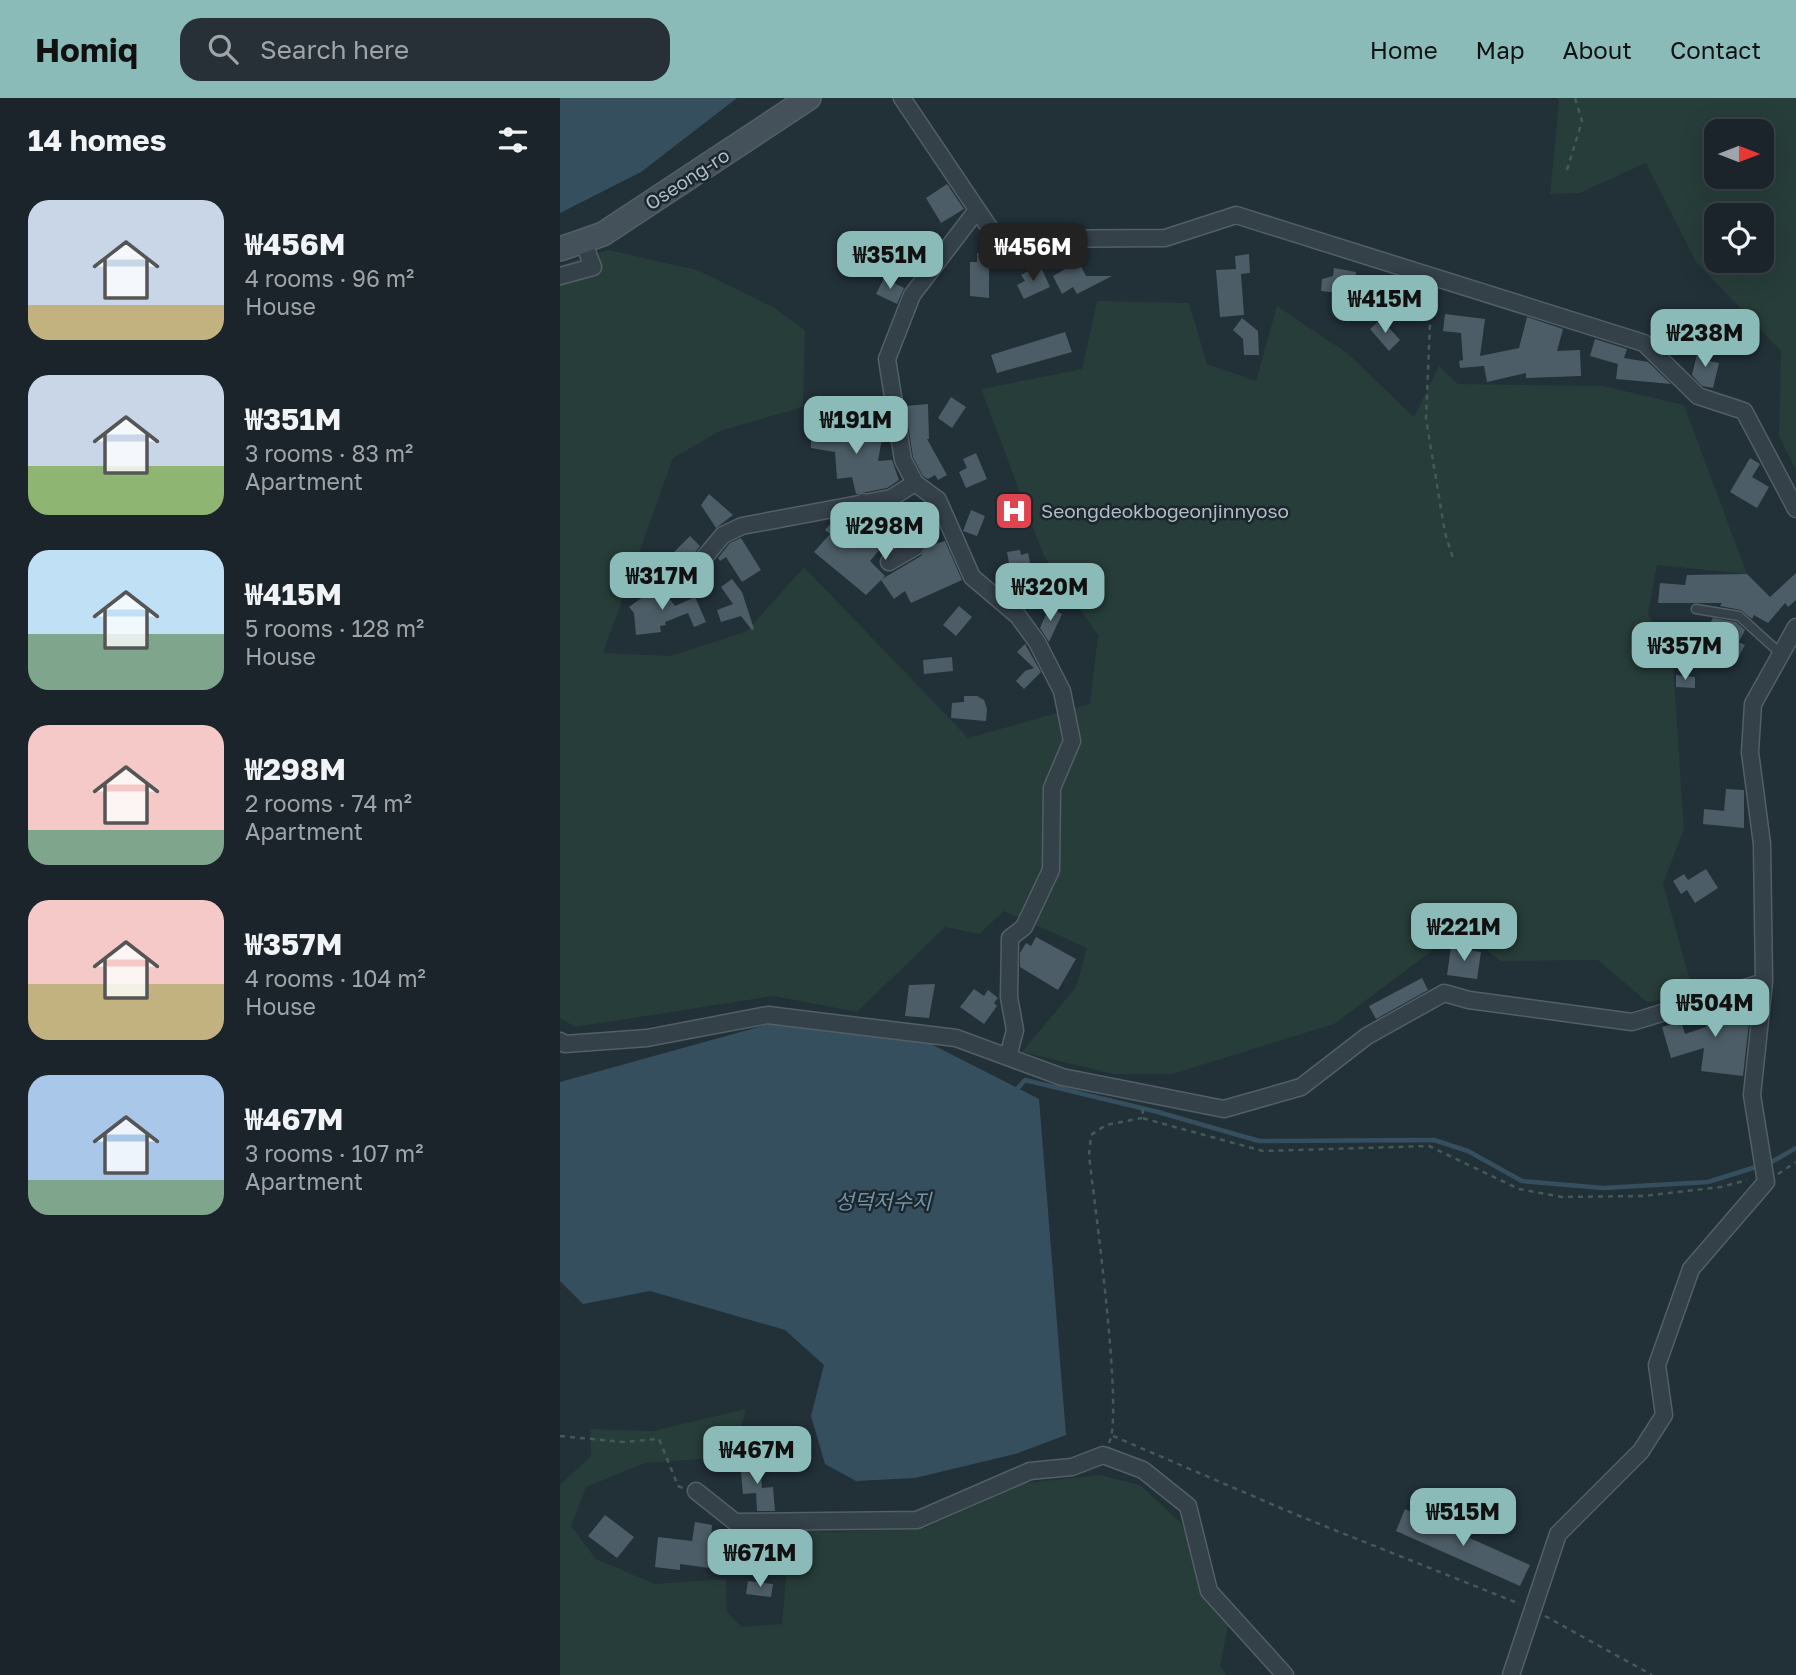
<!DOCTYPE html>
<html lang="en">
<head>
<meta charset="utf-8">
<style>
  body { margin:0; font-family:"Golos Text","Noto Sans KR",sans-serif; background:#273036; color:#f1f3f6; height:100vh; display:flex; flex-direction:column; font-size:26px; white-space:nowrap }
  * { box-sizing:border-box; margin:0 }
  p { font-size:23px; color:#9fa4a8 }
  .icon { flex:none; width:38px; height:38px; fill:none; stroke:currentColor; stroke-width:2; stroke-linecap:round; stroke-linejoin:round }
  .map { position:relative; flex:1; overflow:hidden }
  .sheet { display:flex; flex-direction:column; background:#1a242a; width:560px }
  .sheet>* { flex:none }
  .needle { width:46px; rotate:90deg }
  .buttons { position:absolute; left:1144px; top:21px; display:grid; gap:14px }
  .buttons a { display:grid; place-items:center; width:70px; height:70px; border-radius:14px; background:#1a242a; box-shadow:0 7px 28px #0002,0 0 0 2px #384147; font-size:35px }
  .price { position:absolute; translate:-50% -60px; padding:0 16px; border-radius:14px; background:#8bbbb9; color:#111; font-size:23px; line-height:46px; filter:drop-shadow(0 2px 4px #0008) }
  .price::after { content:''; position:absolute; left:50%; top:42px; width:21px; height:16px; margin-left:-10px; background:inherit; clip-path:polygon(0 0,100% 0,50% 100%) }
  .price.on { background:#222; color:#fff }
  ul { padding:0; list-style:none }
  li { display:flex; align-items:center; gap:21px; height:175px; padding:0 28px }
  li span { display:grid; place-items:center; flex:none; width:196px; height:140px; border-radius:21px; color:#555 }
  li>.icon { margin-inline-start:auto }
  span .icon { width:84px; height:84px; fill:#fffc; stroke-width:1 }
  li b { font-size:30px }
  h2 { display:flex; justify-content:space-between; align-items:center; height:84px; padding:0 28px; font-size:30px }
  header { display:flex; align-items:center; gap:42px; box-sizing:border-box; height:98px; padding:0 35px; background:#8bbbb9; color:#111 }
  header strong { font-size:33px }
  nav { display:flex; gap:38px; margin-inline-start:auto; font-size:24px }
  .search { width:490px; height:63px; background:#273036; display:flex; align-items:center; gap:18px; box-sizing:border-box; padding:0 24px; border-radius:21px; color:#9fa4a8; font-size:26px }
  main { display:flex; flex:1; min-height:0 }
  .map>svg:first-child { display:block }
</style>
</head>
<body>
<header>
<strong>Homiq</strong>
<div class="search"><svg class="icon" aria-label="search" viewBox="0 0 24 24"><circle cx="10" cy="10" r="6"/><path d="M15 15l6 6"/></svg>Search here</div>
<nav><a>Home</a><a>Map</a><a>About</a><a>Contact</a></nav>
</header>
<main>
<section class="sheet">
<h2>14 homes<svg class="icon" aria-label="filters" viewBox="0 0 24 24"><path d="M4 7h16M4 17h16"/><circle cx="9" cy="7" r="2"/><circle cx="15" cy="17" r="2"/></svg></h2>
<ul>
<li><span style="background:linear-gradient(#c9d6e8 75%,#c2b280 0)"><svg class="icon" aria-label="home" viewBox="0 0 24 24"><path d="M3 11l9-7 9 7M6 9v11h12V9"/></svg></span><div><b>₩456M</b><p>4 rooms · 96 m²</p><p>House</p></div></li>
<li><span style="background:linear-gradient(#c9d6e8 65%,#8fb573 0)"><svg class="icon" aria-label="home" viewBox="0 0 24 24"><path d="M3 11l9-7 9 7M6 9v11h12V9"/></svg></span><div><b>₩351M</b><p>3 rooms · 83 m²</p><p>Apartment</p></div></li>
<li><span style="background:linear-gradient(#bfe0f5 60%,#7fa58c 0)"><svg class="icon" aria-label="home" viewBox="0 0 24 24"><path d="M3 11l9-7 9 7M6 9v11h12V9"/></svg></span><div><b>₩415M</b><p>5 rooms · 128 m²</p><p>House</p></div></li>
<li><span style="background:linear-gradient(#f6c9c9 75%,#7fa58c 0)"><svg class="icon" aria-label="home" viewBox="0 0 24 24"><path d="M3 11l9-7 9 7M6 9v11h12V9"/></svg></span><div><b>₩298M</b><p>2 rooms · 74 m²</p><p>Apartment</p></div></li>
<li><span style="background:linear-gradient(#f6c9c9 60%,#c2b280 0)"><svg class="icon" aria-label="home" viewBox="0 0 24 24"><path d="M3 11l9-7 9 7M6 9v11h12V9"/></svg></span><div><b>₩357M</b><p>4 rooms · 104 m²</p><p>House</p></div></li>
<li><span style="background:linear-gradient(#a9c7e8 75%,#7fa58c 0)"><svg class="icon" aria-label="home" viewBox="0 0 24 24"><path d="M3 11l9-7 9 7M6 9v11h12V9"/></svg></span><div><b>₩467M</b><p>3 rooms · 107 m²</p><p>Apartment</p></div></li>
</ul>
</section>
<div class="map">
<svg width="1236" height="1577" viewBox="0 0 1236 1577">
  <rect width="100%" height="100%" fill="#223038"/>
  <path fill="#273d39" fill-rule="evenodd" d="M997,0H1236V372L1219,338L1221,253L1136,164L1086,65L1020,95L990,96L999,4ZM1157,33H1202V79H1157ZM1157,117H1202V163H1157Z
    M48,152L137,172L213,209L245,232L243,309L160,333L113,360L43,555L111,558L187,533L244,469L408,640L530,606L538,537L484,458L421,291L522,271L537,203L629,205L647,266L696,283L717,208L787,255L854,319L879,268L898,286L1043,288L1124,307L1187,476L1097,467L1088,516L1112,550L1124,732L1103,785L1134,897L1087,904L1038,862L940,863L901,831L774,926L612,976H553L462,954L516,889L527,850L444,813L419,836L385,829L297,914L214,898L15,929L0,920V167Z
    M186,1311L176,1345L141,1361L85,1365L26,1389L11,1428L36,1461L95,1486L166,1481L167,1514L181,1529L222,1526L230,1431L273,1434L365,1430L465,1385L540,1377L580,1387L621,1425L668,1528L660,1568L667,1577H0V1387L31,1358L30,1331L93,1333Z"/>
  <path fill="#364f5f" d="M0,0H177L81,74L0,115Z
    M213,925L365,943L479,1001L506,1337L455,1356L355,1380L296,1383L265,1366L251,1318L264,1267L225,1232L90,1193L23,1206L0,1183V984Z"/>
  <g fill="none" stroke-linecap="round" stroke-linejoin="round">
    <path stroke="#364f5f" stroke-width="4.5" d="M458,990L465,982L598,1014L699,1043L874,1042L908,1053L962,1083L1043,1090L1148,1084L1199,1068
      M1208,1066L1236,1050"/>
  </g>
  <path fill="#4d5d67" d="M387,86L404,111L381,125L366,100Z
    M508,151H512L526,178H552L517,196L513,189L502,196L493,178L507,170L500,156Z
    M417,155H429V200L410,198V164H417Z
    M689,156L690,175L681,176L684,217L660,219L656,172L676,171L675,158Z
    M480,167L490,189L464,201L457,187L465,183L461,177Z
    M774,170L796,174L794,197L761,193L762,181L773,178Z
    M324,180L344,190L337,206L316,196Z
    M885,216L925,221L920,258L959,250L967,219L1003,231L997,253L1020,252L1021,278L966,280V275L927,284L924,268L900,270L899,263L903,262L901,235L883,233Z
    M682,220L698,233L699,257H684L683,241L673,232Z
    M1132,220L1139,232L1129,238L1122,226Z
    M1183,220L1194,245L1177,253L1166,228Z
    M821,221L840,242L829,253L810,231Z
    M505,234L512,254L437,275L431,257Z
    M1035,241L1067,251L1064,260L1088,264L1111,286L1056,281L1058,266L1030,258Z
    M1138,252L1152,255L1150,263L1159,265L1153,290L1142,288L1132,277Z
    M391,299L406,309L392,330L378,320Z
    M368,306L369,341H367L387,377L378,382L375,377L368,381L363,378L353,359L345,308Z
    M251,323L323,335L318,363L332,362L339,382L327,390L296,396L292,379L277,381L275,354L251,350Z
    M416,355L427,381L406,390L399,374L407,370L403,361Z
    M1190,360L1200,366L1192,379L1209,389L1197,410L1170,394Z
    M149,396L173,417L156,430L141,407Z
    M411,412L425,418L417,438L403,433Z
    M299,417L328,442L310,463L325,478L322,481L361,458L365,449L385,443L402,482L351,505L345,493L334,501L321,482L306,497L254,454L270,436L265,432L275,421L281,423Z
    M130,438L140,448L111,487L96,472Z
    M181,440L201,472L182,484L166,459L160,463L158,460L170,445Z
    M460,452L461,457L468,455L473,479L460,481L459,474L451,476L447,454Z
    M1236,475V502L1228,509L1225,505L1208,525L1194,517L1192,521L1181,512L1160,508L1162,505H1098L1100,485L1125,487L1127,477L1187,476L1210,499Z
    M172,481L182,494L194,531L192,532L181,518L161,524L157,512L173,506L161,489Z
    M99,487L115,508L135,499L146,524L134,529L128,515L105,524L106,527L100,528L101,534L76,537L74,515L69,509Z
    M399,508L412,519L396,538L383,527Z
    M489,510L502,516L489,544L480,530Z
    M1153,520L1176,524L1185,532L1179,544L1185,547L1178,560L1142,539Z
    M465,546L481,574L464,591L456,583L465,573L474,570L457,554Z
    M392,559L393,573L364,576L363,562Z
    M1116,577L1135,579V590L1116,589Z
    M404,598H417L424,602L427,611L426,623L391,620L392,605L404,604Z
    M1166,691L1184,692V730L1143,726L1144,711L1164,713Z
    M1146,771L1158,790L1135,805L1127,792L1121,796L1113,783L1124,776L1128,782Z
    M476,839L516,861L498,892L460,869V855L466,845L471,848Z
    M891,849L921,854L917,881L887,877Z
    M862,880L868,892L816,921L809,908Z
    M375,886L369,920L345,918L349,887Z
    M414,891L424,898L428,892L438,900L434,905L437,908L424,926L400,909Z
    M1174,904L1191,906L1183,978L1141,973L1144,950L1111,960L1102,929L1121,923L1125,936L1146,929L1148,912Z
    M200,1362L202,1390L213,1389L215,1413H197L196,1395L183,1396L180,1364Z
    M845,1411L970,1467L960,1488L836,1433Z
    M45,1417L74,1439L57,1460L28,1438Z
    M135,1424L152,1427L149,1470L120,1466V1472L95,1469L98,1439L132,1443Z
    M188,1483L213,1486L211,1499L186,1496Z"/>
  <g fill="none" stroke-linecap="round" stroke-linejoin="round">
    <g stroke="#535f66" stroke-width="11">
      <path id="lane" d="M1136,511L1179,518L1220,555"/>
    </g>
    <g stroke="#535f66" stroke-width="19">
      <path id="street" d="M342,0L437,141L605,140L676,117L1084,245L1138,298L1184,313L1236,411
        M417,112L352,197L327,261L343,362L355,385L378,402L412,479L458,518L477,544L502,593L512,643L492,690L491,772L464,829L450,840L449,899L455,932L448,959
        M0,178L33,169L23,143
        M303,404L355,449L329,464
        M123,485L163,437L182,428L331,400L355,385
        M0,943L5,946L87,940L208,917L396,940L502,979L664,1011L741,989L807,938L884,895L909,902L1072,924L1204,884
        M136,1393L175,1424L357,1422L470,1373L512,1369L543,1357L583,1372L628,1408L649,1493L725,1577
        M951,1577L998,1436L1081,1353L1104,1317L1097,1267L1131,1171L1206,1084L1192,997L1204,884L1202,746L1190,654L1193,606L1236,529"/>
    </g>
    <g stroke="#535f66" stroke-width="26">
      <path id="secondary" d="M0,151L43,136L249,0"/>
    </g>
    <path stroke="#455a58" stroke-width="2.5" stroke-dasharray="5 5" stroke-linecap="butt" d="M1007,72L1022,23L1015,0
      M843,185L870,225L866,321L885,435L893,460
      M583,1011L582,1020L703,1053L869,1048L959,1091L1002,1099L1083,1098L1161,1089L1187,1082
      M1218,1076L1236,1064
      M0,1338L63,1344L99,1341L118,1388L123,1390
      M553,1338L737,1417L960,1506
      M549,1345C564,1316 534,1103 529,1057L531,1037L546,1027L582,1020
      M985,1518L1092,1577"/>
    <use href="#lane" stroke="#354149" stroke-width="8"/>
    <use href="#street" stroke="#354149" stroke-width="16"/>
    <use href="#secondary" stroke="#44515b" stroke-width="23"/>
  </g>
  <defs>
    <g id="hospital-square" transform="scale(2.0125)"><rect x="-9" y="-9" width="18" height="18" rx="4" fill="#e0444e" stroke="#1b262d"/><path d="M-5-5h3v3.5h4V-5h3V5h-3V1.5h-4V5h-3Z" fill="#fff"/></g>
  </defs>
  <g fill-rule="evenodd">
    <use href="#hospital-square" x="454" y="413"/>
  </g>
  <g text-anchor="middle" stroke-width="5" stroke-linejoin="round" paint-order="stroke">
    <g font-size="19" fill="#b0bcc5" stroke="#1b262d">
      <text transform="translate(127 81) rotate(-33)" y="7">Oseong-ro</text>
    </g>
    <g font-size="19" fill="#b0bcc5" stroke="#1b262d" text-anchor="start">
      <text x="481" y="420">Seongdeokbogeonjinnyoso</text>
    </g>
    <g font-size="21" font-style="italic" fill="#7193a8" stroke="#1b262d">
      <text x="323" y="1111">성덕저수지</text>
    </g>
  </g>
</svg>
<div class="buttons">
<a><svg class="needle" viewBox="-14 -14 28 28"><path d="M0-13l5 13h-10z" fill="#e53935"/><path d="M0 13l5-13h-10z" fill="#9fa4a8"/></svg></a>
<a><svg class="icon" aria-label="locate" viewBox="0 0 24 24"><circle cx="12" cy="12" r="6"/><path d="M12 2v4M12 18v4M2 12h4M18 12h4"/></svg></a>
</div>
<b class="price on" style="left:473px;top:185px">₩456M</b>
<b class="price" style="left:330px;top:193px">₩351M</b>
<b class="price" style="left:825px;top:237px">₩415M</b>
<b class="price" style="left:1145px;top:271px">₩238M</b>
<b class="price" style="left:296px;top:358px">₩191M</b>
<b class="price" style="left:325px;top:464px">₩298M</b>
<b class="price" style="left:102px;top:514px">₩317M</b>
<b class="price" style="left:490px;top:525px">₩320M</b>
<b class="price" style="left:1125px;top:584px">₩357M</b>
<b class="price" style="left:904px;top:865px">₩221M</b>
<b class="price" style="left:1155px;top:941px">₩504M</b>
<b class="price" style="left:197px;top:1388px">₩467M</b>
<b class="price" style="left:903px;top:1450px">₩515M</b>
<b class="price" style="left:200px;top:1491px">₩671M</b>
</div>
</main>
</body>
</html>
